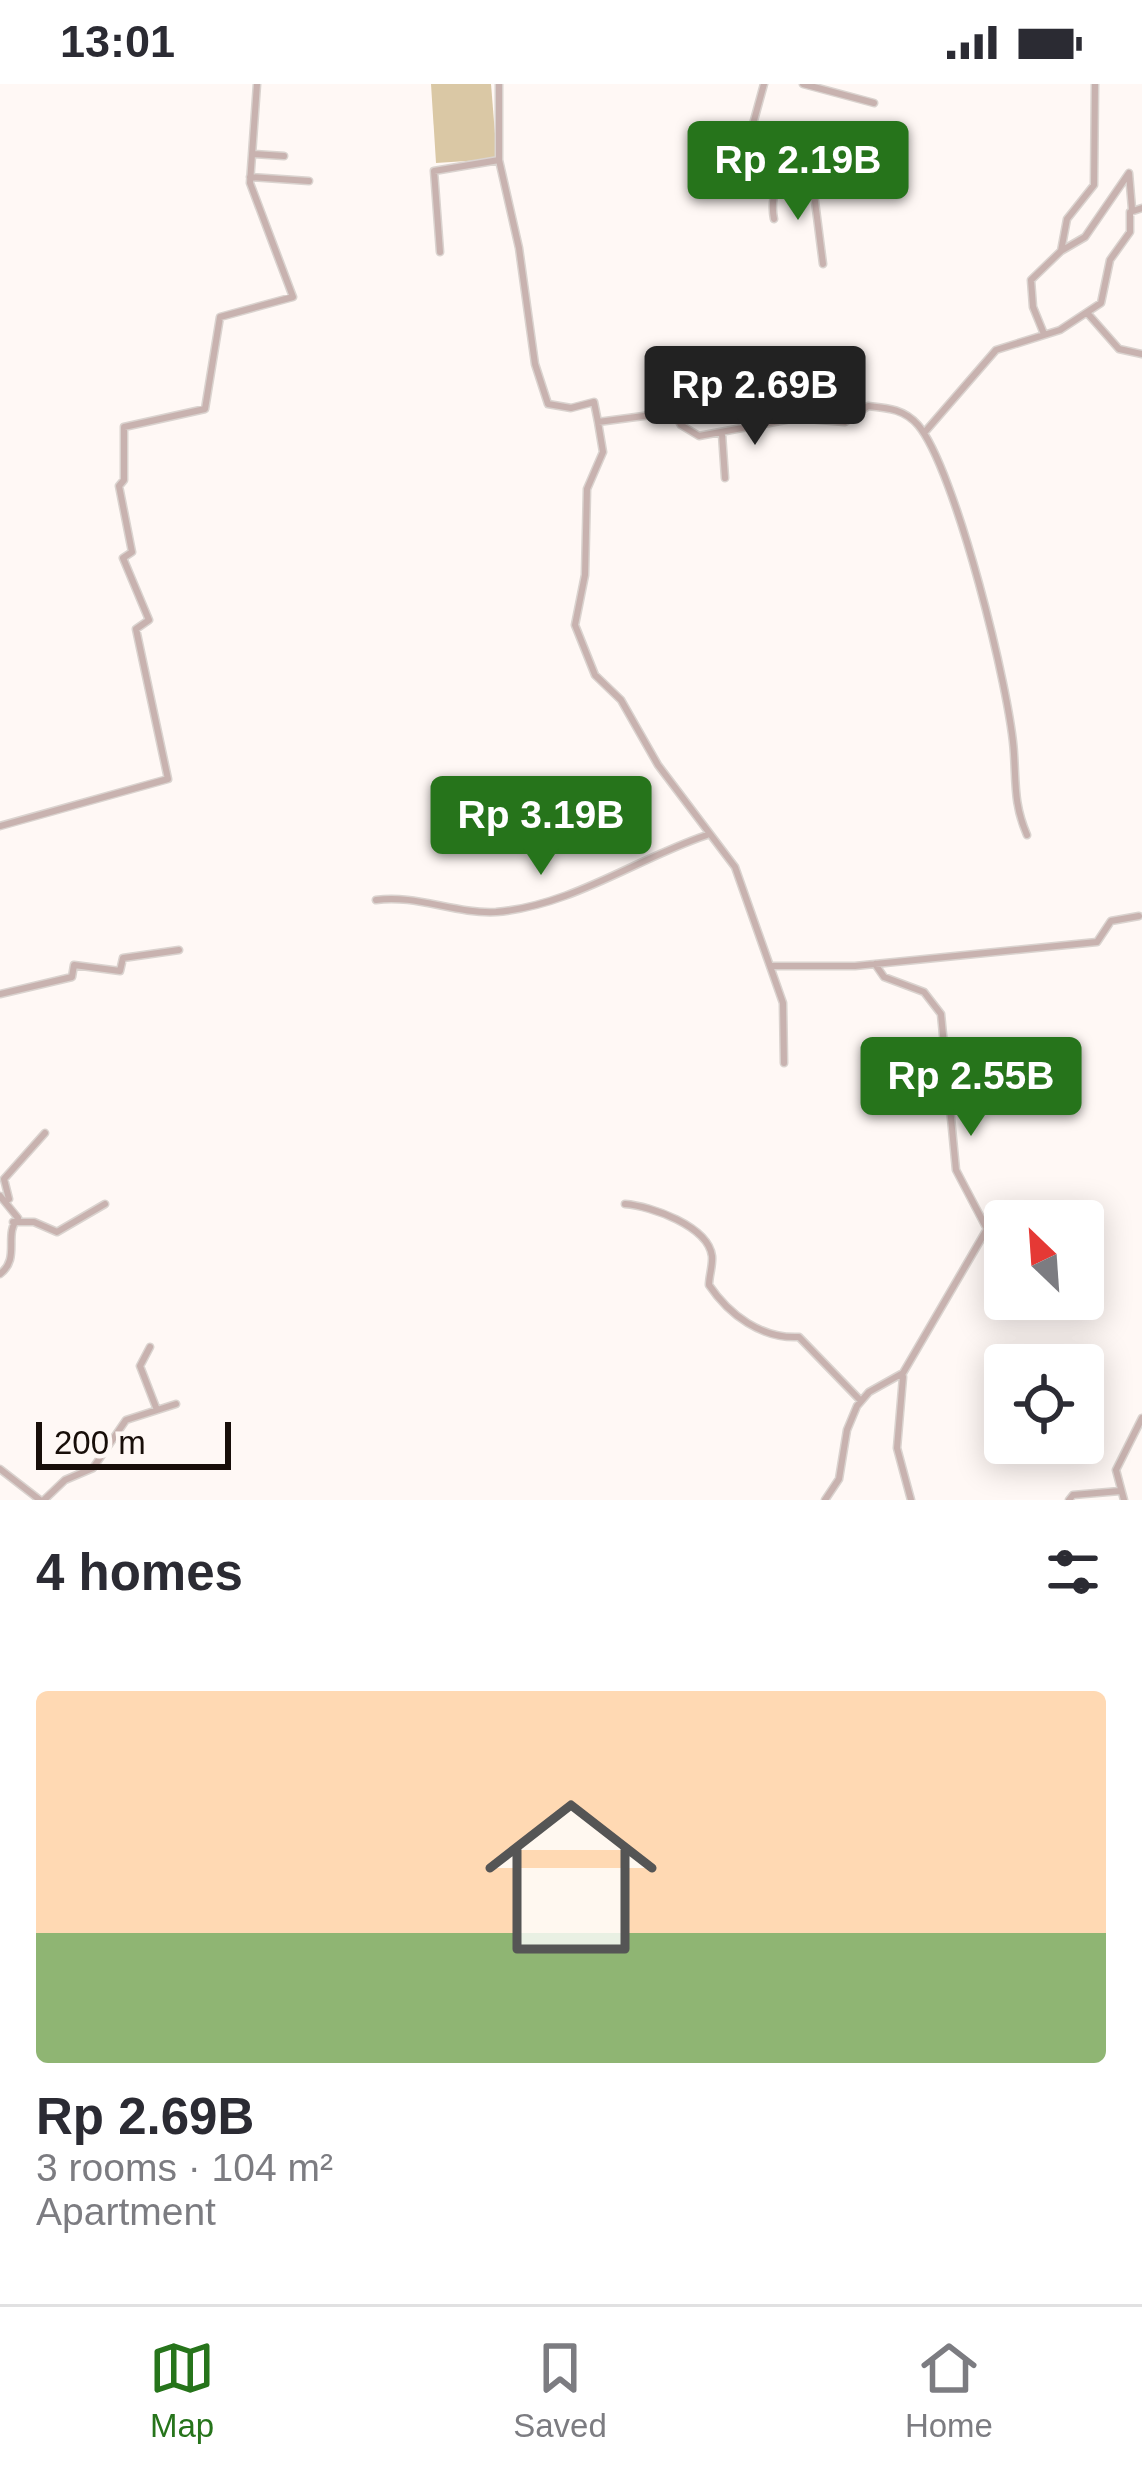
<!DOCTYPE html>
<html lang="en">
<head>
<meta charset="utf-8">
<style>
  body { margin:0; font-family:Arial,sans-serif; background:#f7f7f7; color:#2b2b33; height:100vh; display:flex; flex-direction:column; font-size:45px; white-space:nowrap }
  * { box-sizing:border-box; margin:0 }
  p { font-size:39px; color:#7c7c81 }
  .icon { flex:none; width:66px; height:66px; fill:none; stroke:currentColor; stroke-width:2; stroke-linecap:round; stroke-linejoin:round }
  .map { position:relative; height:1416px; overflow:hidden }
  .drawer { display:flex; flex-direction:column; background:#fff; flex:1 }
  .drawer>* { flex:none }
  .needle { width:78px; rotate:335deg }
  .fabs { position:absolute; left:984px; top:1116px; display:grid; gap:24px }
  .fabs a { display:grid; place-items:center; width:120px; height:120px; border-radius:12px; background:#fff; box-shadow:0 6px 30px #0003; font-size:60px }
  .scale { position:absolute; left:36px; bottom:30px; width:195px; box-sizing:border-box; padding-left:12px; border:6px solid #180e09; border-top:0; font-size:33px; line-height:42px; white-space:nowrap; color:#180e09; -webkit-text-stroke:9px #fff8f5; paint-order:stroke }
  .price { position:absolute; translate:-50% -102px; padding:0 27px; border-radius:12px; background:#26741b; color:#fff; font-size:39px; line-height:78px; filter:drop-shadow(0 3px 6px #0008) }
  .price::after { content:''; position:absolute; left:50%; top:72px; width:36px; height:27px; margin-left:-18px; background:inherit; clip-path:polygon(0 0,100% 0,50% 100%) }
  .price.on { background:#222; color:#fff }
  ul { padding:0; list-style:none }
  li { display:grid; align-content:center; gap:24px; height:636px; padding:0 36px }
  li+li { border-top:3px solid #e1e1e2 }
  li span { display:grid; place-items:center; height:372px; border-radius:12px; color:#555 }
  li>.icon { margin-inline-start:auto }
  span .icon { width:216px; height:216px; fill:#fffc; stroke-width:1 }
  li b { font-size:51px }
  h2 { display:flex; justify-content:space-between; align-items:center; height:144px; padding:0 36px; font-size:51px }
  .status { display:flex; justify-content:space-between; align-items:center; height:84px; padding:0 60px; background:#fff; direction:ltr }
  .status svg { height:33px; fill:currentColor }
  .dock { display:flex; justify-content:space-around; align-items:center; height:168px; border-top:3px solid #e1e1e2; background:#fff; font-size:33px; color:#7c7c81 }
  .dock a { display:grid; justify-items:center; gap:6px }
  .dock .on { color:#26741b }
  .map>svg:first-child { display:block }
</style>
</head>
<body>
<div class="status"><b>13:01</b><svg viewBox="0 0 49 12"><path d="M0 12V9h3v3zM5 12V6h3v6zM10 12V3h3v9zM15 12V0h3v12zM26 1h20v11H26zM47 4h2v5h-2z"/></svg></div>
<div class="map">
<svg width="1142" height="1416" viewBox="0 0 1142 1416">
  <rect width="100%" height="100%" fill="#fff8f5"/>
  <path fill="#dac8a5" d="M431,0H491L497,75L436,79Z"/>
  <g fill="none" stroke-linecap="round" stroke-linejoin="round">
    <g stroke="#dad3cf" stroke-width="9">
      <path id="minor" d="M499,0V76L519,164L535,280L548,320L571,324L594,318L598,338L674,328L681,341L699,352L796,334L845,338L868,322C888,324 904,325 918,341C955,384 1011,609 1014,670C1016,701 1014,721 1027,751
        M764,0L750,51L782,72C787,93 768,104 774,135
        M803,0L874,19
        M254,70L284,72
        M784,86L812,94L823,180
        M250,93L309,97
        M1061,167L1085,153L1129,89L1132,125
        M440,168L434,87L499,76
        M1089,231L1119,265L1142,270
        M1044,250L1033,223L1031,196L1061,167L1067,135L1094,101L1095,0
        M598,338L603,368L587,405L585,491L575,541L595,591L621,616L658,681L735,783L783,919L784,979
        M924,349L996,266L1060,246L1101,219L1110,176L1130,148V128L1142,124
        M722,350L725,394
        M0,742L168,695L136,545L149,536L123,474L132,468L119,402L124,396V343L205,325L220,233L293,213L250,99L257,0
        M376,816C415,810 455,830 496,828C571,822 638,774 707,751
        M771,882H855L1097,858L1111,837L1139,832
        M0,910L72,893L74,881L120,887L123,874L179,866
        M0,1112L18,1134C3,1151 21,1174 0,1190
        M9,1115L4,1095L45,1049
        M625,1120C651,1122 708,1142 712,1172C713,1181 709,1192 709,1201C729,1231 762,1255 799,1253L861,1317
        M13,1138H34L57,1148L105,1120
        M150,1263L140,1282L157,1326
        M903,1293L897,1364L911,1416
        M0,1385L40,1416
        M44,1416L65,1396L93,1384L126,1336L176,1320
        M825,1416L839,1395L847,1346L857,1322L869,1308L903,1289L987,1145L956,1086L941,930L924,908L884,893L875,880
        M1069,1416L1073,1411L1120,1407
        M1124,1416L1116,1386L1142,1334"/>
    </g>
    <use href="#minor" stroke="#c8b2af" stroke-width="6"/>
  </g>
</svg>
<div class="fabs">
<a><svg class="needle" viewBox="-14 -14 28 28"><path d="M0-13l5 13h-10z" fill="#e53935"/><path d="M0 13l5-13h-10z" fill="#7c7c81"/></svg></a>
<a><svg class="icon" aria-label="locate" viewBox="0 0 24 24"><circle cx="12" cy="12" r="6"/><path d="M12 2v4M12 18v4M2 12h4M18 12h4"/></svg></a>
</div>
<div class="scale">200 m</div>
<b class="price" style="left:798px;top:139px">Rp 2.19B</b>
<b class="price on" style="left:755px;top:364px">Rp 2.69B</b>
<b class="price" style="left:541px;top:794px">Rp 3.19B</b>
<b class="price" style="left:971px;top:1055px">Rp 2.55B</b>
</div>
<section class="drawer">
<h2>4 homes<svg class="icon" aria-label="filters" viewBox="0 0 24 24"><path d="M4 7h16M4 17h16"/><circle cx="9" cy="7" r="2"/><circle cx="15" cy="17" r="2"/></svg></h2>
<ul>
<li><span style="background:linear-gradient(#ffd9b3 65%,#8fb573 0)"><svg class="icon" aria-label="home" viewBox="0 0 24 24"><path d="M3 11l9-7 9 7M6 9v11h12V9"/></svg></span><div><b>Rp 2.69B</b><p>3 rooms · 104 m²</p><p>Apartment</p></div></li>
</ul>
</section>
<nav class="dock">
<a class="on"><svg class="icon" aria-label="map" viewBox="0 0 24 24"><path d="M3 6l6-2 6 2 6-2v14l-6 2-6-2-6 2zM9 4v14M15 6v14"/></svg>Map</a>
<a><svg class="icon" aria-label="saved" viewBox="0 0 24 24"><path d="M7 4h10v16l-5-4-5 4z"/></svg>Saved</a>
<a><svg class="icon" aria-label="home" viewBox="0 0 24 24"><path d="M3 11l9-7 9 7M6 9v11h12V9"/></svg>Home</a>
</nav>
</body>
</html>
